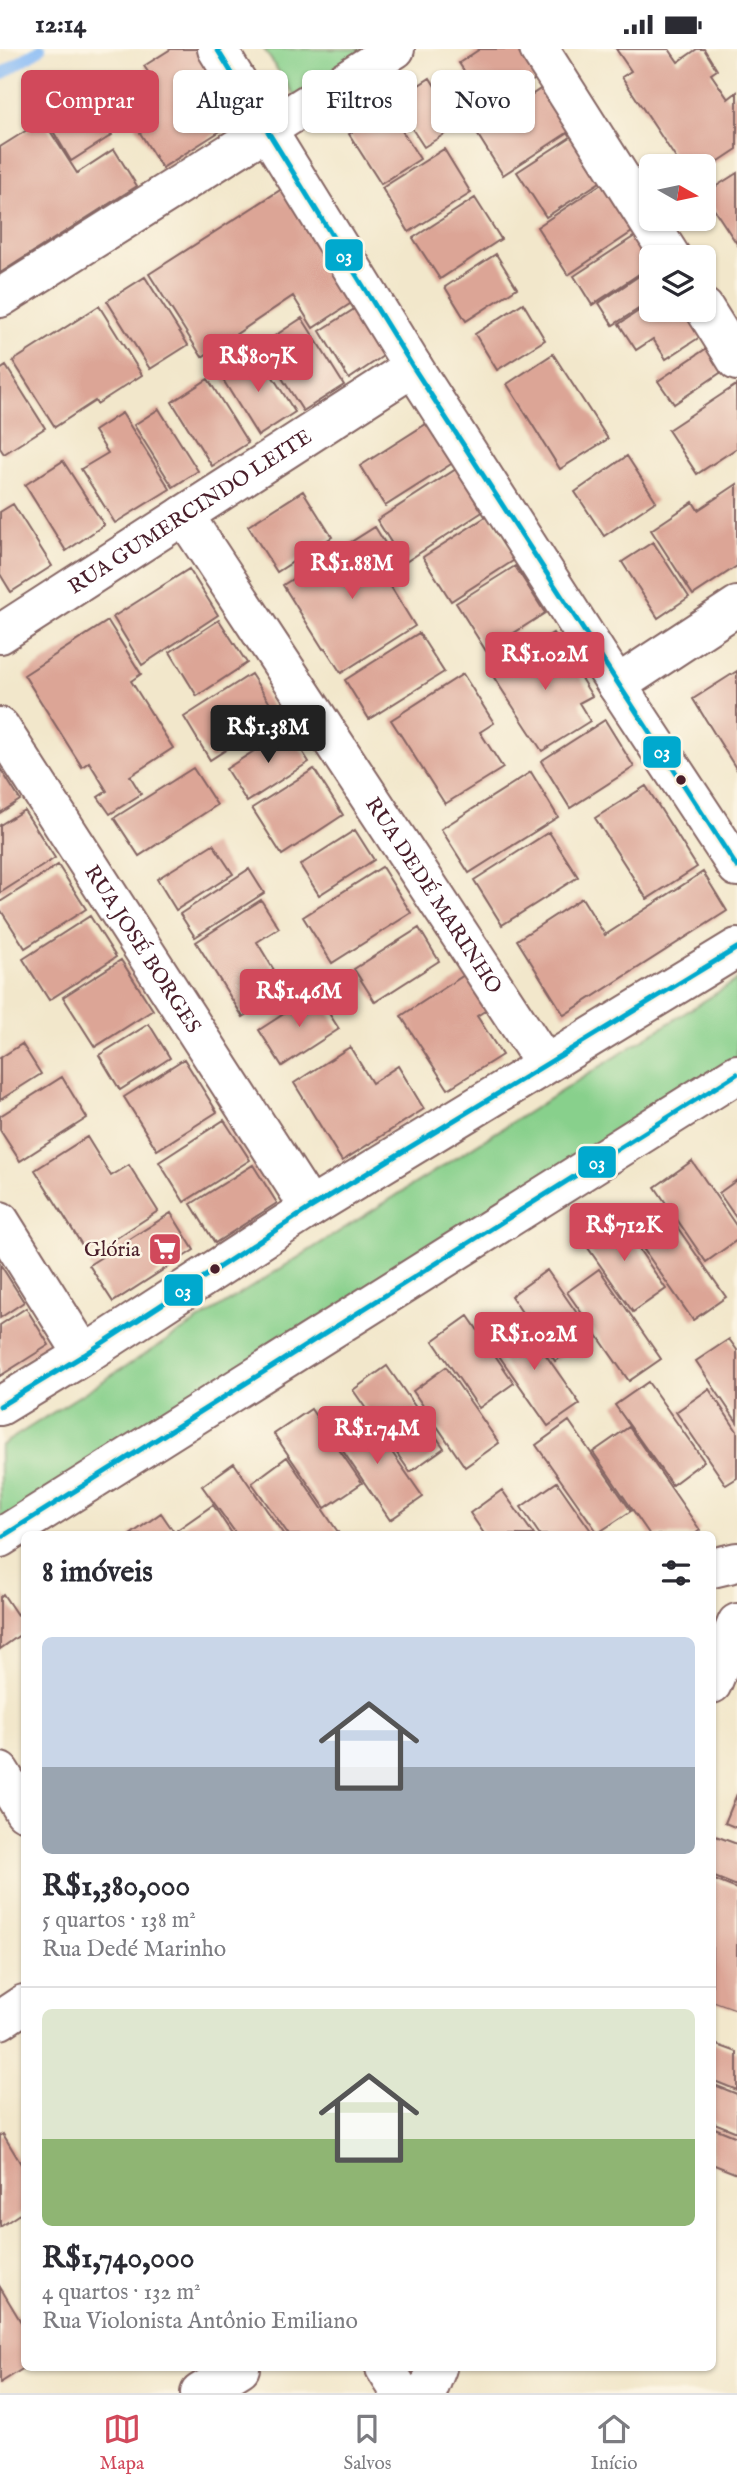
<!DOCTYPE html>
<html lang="pt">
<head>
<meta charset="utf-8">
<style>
  body { margin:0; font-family:"IM FELL English",serif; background:#f7f7f7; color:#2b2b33; height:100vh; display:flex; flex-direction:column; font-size:26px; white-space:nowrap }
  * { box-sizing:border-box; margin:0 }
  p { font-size:23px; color:#7c7c81 }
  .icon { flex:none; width:38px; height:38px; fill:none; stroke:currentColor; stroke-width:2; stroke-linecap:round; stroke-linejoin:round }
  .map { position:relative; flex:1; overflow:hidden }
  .details { position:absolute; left:21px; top:1482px; width:695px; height:840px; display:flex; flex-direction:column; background:#fff; border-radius:10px; box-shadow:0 2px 5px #0004 }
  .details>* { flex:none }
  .banner { position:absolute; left:21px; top:21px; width:696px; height:63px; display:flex; gap:14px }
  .needle { width:46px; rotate:99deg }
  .controls { position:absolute; left:639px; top:105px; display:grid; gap:14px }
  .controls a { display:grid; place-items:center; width:77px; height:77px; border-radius:10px; background:#fff; box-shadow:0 2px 5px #0004; font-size:35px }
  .price { position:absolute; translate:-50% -60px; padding:0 16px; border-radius:7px; background:#d1495b; color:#fff; font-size:23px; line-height:46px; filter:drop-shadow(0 2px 4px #0008) }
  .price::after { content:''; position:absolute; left:50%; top:42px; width:21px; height:16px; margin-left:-10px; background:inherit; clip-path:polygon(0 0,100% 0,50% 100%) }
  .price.current { background:#222; color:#fff }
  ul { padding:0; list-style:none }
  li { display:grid; align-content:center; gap:14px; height:371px; padding:0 21px }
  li+li { border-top:2px solid #e1e1e2 }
  li span { display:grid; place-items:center; height:217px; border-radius:10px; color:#555 }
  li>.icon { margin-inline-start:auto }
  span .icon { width:126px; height:126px; fill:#fffc; stroke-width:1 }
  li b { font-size:30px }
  h2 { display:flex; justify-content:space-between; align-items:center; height:84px; padding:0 21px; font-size:30px }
  .chip { padding:0 24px; border-radius:10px; background:#fff; box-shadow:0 2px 5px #0004; font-size:24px; line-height:63px }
  .chip.current { background:#d1495b; color:#fff }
  .status { display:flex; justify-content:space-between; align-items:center; height:49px; padding:0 35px; background:#fff; direction:ltr }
  .status svg { height:19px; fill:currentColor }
  .tabs { display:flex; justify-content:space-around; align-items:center; height:98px; border-top:2px solid #e1e1e2; background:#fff; font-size:19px; color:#7c7c81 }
  .tabs a { display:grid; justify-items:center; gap:4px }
  .tabs .current { color:#d1495b }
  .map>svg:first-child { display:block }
</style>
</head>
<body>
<div class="status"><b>12:14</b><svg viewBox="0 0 49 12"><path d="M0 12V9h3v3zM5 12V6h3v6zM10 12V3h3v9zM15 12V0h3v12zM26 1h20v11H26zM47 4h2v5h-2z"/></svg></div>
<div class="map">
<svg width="737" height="2344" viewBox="0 0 737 2344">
  <rect width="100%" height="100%" fill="#fcf5e5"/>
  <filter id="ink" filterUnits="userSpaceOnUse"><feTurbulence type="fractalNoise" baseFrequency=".0143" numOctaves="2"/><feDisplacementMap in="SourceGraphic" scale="14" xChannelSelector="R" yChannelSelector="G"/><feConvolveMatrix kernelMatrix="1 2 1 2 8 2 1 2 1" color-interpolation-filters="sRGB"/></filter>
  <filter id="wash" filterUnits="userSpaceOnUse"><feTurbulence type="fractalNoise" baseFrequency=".00686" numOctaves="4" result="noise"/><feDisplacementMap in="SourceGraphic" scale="28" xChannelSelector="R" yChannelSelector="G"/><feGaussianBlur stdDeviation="1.57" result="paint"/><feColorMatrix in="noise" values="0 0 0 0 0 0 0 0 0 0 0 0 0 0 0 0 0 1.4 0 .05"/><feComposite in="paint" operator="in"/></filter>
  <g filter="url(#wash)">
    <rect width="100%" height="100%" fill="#f2e7cb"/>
    <path fill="#88d08c" stroke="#69785c" stroke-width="2" d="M264,0H381L300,55Z
      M737,931V1012L0,1486V1397Z"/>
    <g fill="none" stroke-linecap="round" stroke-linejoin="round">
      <path stroke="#88bbf6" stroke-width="12" d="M0,26L40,0"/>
    </g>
    <g id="blocks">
      <path fill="#dca596" d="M171,0H201L244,67L162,119L122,55L155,33L144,17Z
        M480,0H522L540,27L489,60L459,14Z
        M616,0H669L678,13L697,0H704L717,21L711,25L728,50L737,43V100L704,122V117H681L622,28L631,22Z
        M430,29L459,76L424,98L394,52Z
        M545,37L573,80L503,126L476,83Z
        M93,56L112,86L71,112L53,82Z
        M388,60L420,110L381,135L349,85Z
        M43,71L77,124L114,100L137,137L0,224V98Z
        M577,84L606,129L546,168L517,123Z
        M444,100L471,144L409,183L382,139Z
        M737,124V195L704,145Z
        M606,132L638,179L568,226L537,178Z
        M285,138L356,251L313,279L293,247L202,308L149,225Z
        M475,149L501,190L440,230L413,189Z
        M638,185L651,208V217L592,256L574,227Z
        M496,205L517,239L466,272L445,238Z
        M651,219V252L613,276L599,254Z
        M145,228L188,296L150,320L107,252Z
        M523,254L545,291L497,321L475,285Z
        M651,254V261H690L703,286L666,310L653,290L636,301L619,275Z
        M99,257L142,326L97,355L95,352L55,378L13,312Z
        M356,259L386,305L349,330L320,282Z
        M302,269L344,336L303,362L261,296Z
        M710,297L726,320L674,355L658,332Z
        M257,303L295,363L258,387L220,326Z
        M553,305L608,390L560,420L507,335Z
        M6,317L45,379L4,405L0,399V321Z
        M208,330L248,394L212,417L172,353Z
        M736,336L737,399L697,425L668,381Z
        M159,360L198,422L173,438L134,376Z
        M122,364L170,440L115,474L81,420L108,404L94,382Z
        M434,370L459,410L385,457L360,417Z
        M627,407L656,452L604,487L575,443Z
        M63,412L104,476L66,502L25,436Z
        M464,415L490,458L404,514L377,471Z
        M737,435V517L693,546L651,481L693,453L698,461Z
        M303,442L332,488L277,523L248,477Z
        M13,455L52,517L11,543L0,525V463Z
        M489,466L516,510L451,552L423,508Z
        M375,478L400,518L385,528L415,577L341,624L325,599L323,600L283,536Z
        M653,493L689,548L658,569L622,513Z
        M515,517L545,564L486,602L456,554Z
        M189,520L218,566L142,616L113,568Z
        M219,571L247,614L197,647L170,603Z
        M108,572L141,625L131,632L173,699L130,727L141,745L110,765L98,748L107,742L89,713L82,718L24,626Z
        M419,584L444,623L369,670L345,631Z
        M553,584L592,647L579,654L590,672L542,702L491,624Z
        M737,622V721L693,650Z
        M251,625L278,667L210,711L184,668Z
        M463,625L494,674L480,683L503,719L445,755L391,671Z
        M605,671L634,718L570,759L541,712Z
        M288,680L309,713L247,753L226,720Z
        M0,719L20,751L0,764Z
        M193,719L217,756L139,807L114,769Z
        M314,720L343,766L282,806L252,759Z
        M531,723L558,768L469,824L441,780Z
        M646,737L697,818L647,850L595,769Z
        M24,761L55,809L0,844V776Z
        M355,781L374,811L319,846L300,816Z
        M549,783L578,828L502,876L474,831Z
        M213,795L233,825L176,861L157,830Z
        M58,816L86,860L25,899L0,860V853Z
        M382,818L411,864L332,914L303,868Z
        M249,820L264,844L195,888L180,865Z
        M703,823L727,862L564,966L517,891L582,849L605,886Z
        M261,851L279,879L257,893L286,941L243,968L196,893Z
        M90,867L116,908L49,951L23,910Z
        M419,879L439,912L375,953L354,920Z
        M121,911L153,961L95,998L63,948Z
        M469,923L491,958L477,967L502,1006L448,1040L401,967Z
        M316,944L339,980L282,1017L259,981Z
        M149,975L170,1009L120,1041L99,1006Z
        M22,995L41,1025L0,1051V1009Z
        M350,998L372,1034L398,1017L424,1060L342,1112L294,1034Z
        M184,1010L217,1063L157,1101L124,1048Z
        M62,1028L87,1069L20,1112L0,1081V1067Z
        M224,1071L250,1111L184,1153L159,1113Z
        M87,1088L111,1127L129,1116L158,1162L89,1207L35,1121Z
        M692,1112L737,1178V1191L706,1213L655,1138Z
        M253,1116L277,1154L215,1194L191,1155Z
        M737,1131V1170L719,1144Z
        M171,1164L194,1201L113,1253L89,1216Z
        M615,1165L666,1240L633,1263L581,1189Z
        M675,1175L726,1248L693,1271L642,1198Z
        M0,1215L24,1253L0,1269Z
        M599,1220L661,1310L629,1332L567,1243Z
        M547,1221L592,1286L555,1312L511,1247Z
        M26,1259L49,1296L0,1327V1276Z
        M468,1267L514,1334L479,1359L433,1292Z
        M520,1269L580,1355L548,1377L488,1291Z
        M729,1290L737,1301V1373L696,1312Z
        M387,1317L444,1399L410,1423L353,1341Z
        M446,1318L499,1394L465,1418L413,1342Z
        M648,1333L704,1412L672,1436L615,1356Z
        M709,1340L737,1382V1429L726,1436L676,1363Z
        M311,1360L362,1434L325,1459L274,1385Z
        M364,1363L423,1448L390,1471L332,1386Z
        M569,1372L631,1462L598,1484L536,1396Z
        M629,1378L700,1481L694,1486H650L593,1403Z
        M287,1408L340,1486H289L252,1434Z
        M234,1414L284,1486H237L202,1437Z
        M557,1433L594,1486H540L521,1458Z
        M502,1441L534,1486H485L470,1464Z
        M213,1456L233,1486H180L177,1481Z
        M161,1464L176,1486H130Z
        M3,1545L17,1566L24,1560V1583L0,1600V1548Z
        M737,1745V1779L725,1774Z
        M713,1786L737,1795V1837L712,1827Z
        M712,1830L737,1840V1961L712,1952Z
        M712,1994L737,2003V2041L712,2031Z
        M712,2035L737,2045V2083L712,2073Z
        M712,2078L737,2088V2125L712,2115Z
        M3,2085L24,2120V2162L0,2178V2087Z
        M0,2238L24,2278V2319L0,2334Z"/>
    </g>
  </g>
  <g filter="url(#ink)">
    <use href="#blocks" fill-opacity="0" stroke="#856563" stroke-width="2"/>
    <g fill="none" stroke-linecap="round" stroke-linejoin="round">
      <g stroke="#856563" stroke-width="42">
        <g id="minor">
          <path d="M217,0L413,318L617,636L737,818"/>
          <path d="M539,0L671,208"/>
          <path d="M0,249L395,0"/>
          <path d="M704,259L737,312"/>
          <path id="s1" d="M184,466L545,1015"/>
          <path id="s2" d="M0,585L413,318"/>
          <path d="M617,636L737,557"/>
          <path id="s3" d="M0,678L310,1159"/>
          <path d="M0,1172L84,1306"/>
          <path d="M0,1357L84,1306L310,1159L737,899"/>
          <path d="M0,1489L737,1025"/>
          <path d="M712,1519L737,1513"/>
          <path d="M712,1635L737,1574"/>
          <path d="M0,1723L24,1762"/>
          <path d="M0,1971L24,1955"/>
          <path d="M385,2319L401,2344"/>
          <path d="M200,2344L240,2319"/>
          <path d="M427,2344L437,2319"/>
        </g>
      </g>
      <use href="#minor" stroke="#fff" stroke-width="38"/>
      <g stroke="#fcf5e5" stroke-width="10">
        <path id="bus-1" d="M217,0L413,318L737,818
          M0,1357L84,1306L310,1159L737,899
          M0,1489L737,1025"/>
      </g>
      <use href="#bus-1" stroke="#00a9ce" stroke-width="5"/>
    </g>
  </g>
  <defs>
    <g id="supermarket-square" transform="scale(1.75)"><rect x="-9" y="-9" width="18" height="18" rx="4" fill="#d1495b" stroke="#fcf5e5"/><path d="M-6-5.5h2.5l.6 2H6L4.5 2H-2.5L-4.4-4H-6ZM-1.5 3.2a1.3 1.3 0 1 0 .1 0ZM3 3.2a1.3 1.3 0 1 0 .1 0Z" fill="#fff"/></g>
  </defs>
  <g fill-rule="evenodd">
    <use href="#supermarket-square" x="165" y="1200"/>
  </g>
  <g fill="#4a1f2b" stroke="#fcf5e5" stroke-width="2.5">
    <circle cx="681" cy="731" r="6"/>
    <circle cx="215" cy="1220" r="6"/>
  </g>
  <g text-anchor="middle" stroke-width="5" stroke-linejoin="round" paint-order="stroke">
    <g font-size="21" fill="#4a1f2b" stroke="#fcf5e5">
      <text dy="7" stroke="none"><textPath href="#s2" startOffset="226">RUA GUMERCINDO LEITE</textPath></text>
      <text dy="7" stroke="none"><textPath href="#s1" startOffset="455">RUA DEDÉ MARINHO</textPath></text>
      <text dy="7" stroke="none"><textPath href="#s3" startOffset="264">RUA JOSÉ BORGES</textPath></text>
    </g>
    <g font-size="21" fill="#4a1f2b" stroke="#fcf5e5" text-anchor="end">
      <text x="140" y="1207">Glória</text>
    </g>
  </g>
  <g stroke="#fcf5e5" stroke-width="2.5">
    <rect x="324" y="189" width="40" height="34" rx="7" fill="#00a9ce"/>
    <rect x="642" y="686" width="40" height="34" rx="7" fill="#00a9ce"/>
    <rect x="577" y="1096" width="40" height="34" rx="7" fill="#00a9ce"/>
    <rect x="163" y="1224" width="41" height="34" rx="7" fill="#00a9ce"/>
  </g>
  <g font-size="19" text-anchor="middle" font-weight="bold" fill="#fff">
    <text x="344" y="213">03</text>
    <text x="662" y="709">03</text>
    <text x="597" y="1120">03</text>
    <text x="183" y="1248">03</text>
  </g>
</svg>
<div class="controls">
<a><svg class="needle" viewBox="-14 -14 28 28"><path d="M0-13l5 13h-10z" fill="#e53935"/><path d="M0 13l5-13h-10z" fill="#7c7c81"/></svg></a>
<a><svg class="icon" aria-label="layers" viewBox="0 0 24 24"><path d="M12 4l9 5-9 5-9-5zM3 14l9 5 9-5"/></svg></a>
</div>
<b class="price" style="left:258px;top:345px">R$807K</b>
<b class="price" style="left:352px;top:552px">R$1.88M</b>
<b class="price" style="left:545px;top:643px">R$1.02M</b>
<b class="price current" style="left:268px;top:716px">R$1.38M</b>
<b class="price" style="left:299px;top:980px">R$1.46M</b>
<b class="price" style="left:624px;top:1214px">R$712K</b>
<b class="price" style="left:534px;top:1323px">R$1.02M</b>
<b class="price" style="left:377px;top:1417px">R$1.74M</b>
<div class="banner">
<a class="chip current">Comprar</a>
<a class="chip">Alugar</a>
<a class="chip">Filtros</a>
<a class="chip">Novo</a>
</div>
<section class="details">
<h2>8 imóveis<svg class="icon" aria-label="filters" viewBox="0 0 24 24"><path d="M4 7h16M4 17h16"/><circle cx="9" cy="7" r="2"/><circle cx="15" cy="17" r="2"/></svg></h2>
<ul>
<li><span style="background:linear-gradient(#c9d6e8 60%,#9aa5b1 0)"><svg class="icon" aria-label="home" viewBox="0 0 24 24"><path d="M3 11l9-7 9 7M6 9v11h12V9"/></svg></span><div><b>R$1,380,000</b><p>5 quartos · 138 m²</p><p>Rua Dedé Marinho</p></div></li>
<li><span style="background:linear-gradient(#dfe7d0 60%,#8fb573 0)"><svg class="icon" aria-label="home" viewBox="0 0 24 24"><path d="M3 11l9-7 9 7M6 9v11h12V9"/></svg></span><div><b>R$1,740,000</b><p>4 quartos · 132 m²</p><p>Rua Violonista Antônio Emiliano</p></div></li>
</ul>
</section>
</div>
<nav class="tabs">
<a class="current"><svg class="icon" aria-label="map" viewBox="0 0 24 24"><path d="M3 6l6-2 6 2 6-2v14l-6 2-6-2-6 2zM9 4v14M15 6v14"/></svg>Mapa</a>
<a><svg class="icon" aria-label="saved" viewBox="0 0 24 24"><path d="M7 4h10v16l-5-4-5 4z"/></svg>Salvos</a>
<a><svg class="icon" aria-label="home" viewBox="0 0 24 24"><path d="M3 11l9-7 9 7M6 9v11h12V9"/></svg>Início</a>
</nav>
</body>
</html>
